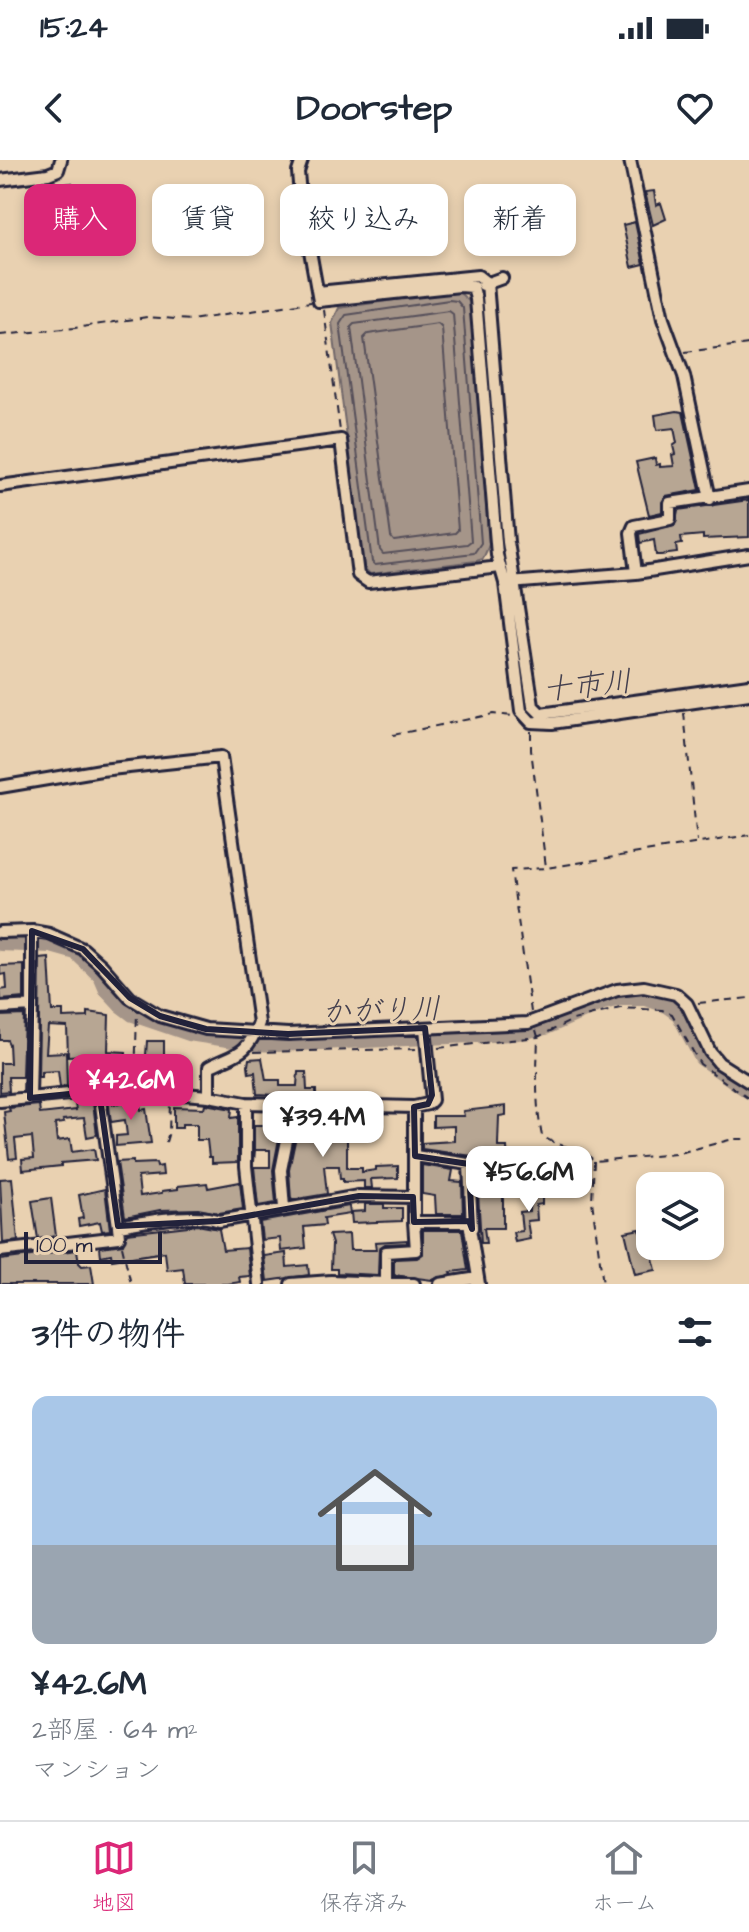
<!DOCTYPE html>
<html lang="ja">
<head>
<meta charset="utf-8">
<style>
  body { margin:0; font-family:"Architects Daughter","Klee One",sans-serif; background:#f2f2f3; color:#1f2937; height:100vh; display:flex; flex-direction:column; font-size:30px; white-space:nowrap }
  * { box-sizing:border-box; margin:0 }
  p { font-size:26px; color:#747a83 }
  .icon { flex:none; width:44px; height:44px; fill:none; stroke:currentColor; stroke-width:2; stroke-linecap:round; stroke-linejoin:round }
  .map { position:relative; height:1124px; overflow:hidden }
  .panel { display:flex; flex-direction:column; background:#fff; flex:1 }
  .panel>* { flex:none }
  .banner { position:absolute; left:24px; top:24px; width:702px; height:72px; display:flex; gap:16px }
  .tools { position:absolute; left:636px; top:1012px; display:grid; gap:16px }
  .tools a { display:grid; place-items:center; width:88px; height:88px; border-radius:16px; background:#fff; box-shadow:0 4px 12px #0003; font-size:40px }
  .scale { position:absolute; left:24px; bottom:20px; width:138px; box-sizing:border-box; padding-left:8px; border:4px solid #22223b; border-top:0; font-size:22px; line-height:28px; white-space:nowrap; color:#22223b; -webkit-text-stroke:6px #e9d1b1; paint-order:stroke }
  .price { position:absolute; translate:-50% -68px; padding:0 18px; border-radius:16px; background:#fff; color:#222; font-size:26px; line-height:52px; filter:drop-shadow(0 2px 4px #0008) }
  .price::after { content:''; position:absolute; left:50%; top:48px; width:24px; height:18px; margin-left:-12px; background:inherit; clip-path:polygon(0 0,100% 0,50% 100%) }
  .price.on { background:#db2777; color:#fff }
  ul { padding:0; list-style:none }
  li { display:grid; align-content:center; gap:16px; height:424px; padding:0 32px }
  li+li { border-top:2px solid #e0e1e3 }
  li span { display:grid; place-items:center; height:248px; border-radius:16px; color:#555 }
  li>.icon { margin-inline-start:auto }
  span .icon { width:144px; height:144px; fill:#fffc; stroke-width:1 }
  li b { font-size:34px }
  h2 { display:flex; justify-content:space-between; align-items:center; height:96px; padding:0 32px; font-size:34px }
  .chip { padding:0 28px; border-radius:16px; background:#fff; box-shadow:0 4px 12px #0003; font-size:28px; line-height:72px }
  .chip.on { background:#db2777; color:#fff }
  .status { display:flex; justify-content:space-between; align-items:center; height:56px; padding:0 40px; background:#fff; direction:ltr }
  .status svg { height:22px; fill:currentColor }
  header { display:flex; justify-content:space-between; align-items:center; height:104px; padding:0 32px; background:#fff; font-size:36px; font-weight:700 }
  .dock { display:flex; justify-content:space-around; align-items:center; height:112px; border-top:2px solid #e0e1e3; background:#fff; font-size:22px; color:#747a83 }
  .dock a { display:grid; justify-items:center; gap:4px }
  .dock .on { color:#db2777 }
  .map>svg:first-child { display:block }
</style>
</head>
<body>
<div class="status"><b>15:24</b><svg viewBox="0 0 49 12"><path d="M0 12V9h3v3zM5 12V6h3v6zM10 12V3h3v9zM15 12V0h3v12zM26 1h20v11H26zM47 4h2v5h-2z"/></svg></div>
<header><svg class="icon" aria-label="back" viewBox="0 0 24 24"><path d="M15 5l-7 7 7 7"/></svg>Doorstep<svg class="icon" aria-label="heart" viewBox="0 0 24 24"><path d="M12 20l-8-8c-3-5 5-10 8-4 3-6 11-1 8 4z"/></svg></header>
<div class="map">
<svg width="749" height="1124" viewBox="0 0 749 1124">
  <rect width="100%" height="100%" fill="#e9d1b1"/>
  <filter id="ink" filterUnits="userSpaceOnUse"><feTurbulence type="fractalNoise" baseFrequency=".0125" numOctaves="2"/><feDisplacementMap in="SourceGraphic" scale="16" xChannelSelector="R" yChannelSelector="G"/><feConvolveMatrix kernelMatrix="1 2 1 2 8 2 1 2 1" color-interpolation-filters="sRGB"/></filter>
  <g filter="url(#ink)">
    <path fill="#a59589" stroke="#71676a" stroke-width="2" d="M450,132L460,133L471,143L489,385L483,399L476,401L370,414L364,408L332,163L339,148Z"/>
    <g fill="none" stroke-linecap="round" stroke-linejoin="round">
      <path stroke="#56505a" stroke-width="2" d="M449,140L457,141L463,148L481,383L474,393L375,405L372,402L340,164L346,155Z
        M449,151L453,154L471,381L467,384L383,394L380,390L351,167L354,164Z
        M438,164L442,168L458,370L455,373L394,381L391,377L364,178L368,174Z"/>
      <path stroke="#71676a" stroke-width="3" d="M517,477L527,550L536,554"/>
      <path stroke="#a59589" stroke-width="16" d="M0,783L51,785L76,792L101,816L107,830L121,845L133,854L189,873L253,883L278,884L513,873L546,867L603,842L620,838H646L666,845L679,854L702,898L749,931"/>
    </g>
    <path fill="#b7a693" stroke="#22223b" stroke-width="2" d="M72,23L74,36L33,42L31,29Z
      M654,31L656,45L661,43L666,59L653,65L645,32Z
      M635,62L644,104L632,107L623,65Z
      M677,251L683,252L700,330L666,336L662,342V352L649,355L636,302L655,298L656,305L660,304V307L674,306L672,295L675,294L673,286L677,283L674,268L657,270L655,255Z
      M749,340V377L703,379V375L681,377L682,384L676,385L677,393L661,395H656L654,380L640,383L639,374L675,365L678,350Z
      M49,798L52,851H63V858L88,857V852L109,855L108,891L126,892V908L145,909L147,881H164V917H155V919L132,915V922H87V895L68,896L67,867L48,866L46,893L66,892L67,926L60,927L58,911L41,912V917H38L40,799Z
      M24,805V838L1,840L0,830L7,829L6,814L0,815V806Z
      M24,855L22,917H8L9,931L0,932V903H10L9,884L7,880H0V856Z
      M262,898L266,920H280V926H297L298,912H306L307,930H316V937L257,934L255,912L249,913L248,905L249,899Z
      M108,938H112L113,944L139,940L141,950L146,949L151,983L116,986V976L127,975L125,960L111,962Z
      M93,943L97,975L87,977L84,958L63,960L64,963L55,964L57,981L70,979L72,992L94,989L96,1000L61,1003V1006L23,1010L22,999L34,998L32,977L15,979L17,998L9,999L4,952L10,951L9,948L39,945L40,954L76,950L75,944Z
      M205,944L232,949L231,958L238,957V1002L212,1003V997H209L207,980H197V964H182V968H174V947L204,948Z
      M506,946V955L499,956L498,984V987H507L508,1001L496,1003V1022H503V1068H484L486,1083H481L476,1000L472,996L422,989V983L454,981V966L433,967V956H464L463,951Z
      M266,951L278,952L279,979L273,1010L276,1043L258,1046L254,1007H270V990H255L254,1002V965H266Z
      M294,952L322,953V958H330V979H347V1008H362V1012L376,1010V1007L398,1006V1018L371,1019L372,1028H364V1021L343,1022V1019H340L339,1006H324L327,1034L291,1040L289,1010L295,981Z
      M133,1001V1004L156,1003L157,1007L162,1006L163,1015L138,1017L140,1036L162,1033V1031L178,1029V1026L207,1023L208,1028L240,1022L243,1049L219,1053L198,1049L160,1050L125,1057L117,1002Z
      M422,1005L453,1010L451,1021L462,1022L463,1054H436L435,1036L422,1034Z
      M12,1018L18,1081L3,1083L0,1019Z
      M542,1026V1044L536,1045L537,1060L527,1061L530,1079L515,1082L513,1072L522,1071L520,1052L529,1051L531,1027Z
      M105,1029L110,1070L102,1071L100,1062L79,1066L78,1059L83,1058L79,1035Z
      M51,1038L56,1076L38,1079L32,1041Z
      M365,1044H384V1048H402V1061L352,1063L351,1052L365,1051Z
      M349,1046L350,1054L324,1058L325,1065L304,1067L306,1088L281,1091L280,1078L262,1080L260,1062Z
      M197,1065L219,1069L223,1090L247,1088L250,1116L239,1117L240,1122L228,1124H185L183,1108L167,1110L165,1092L112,1100L111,1094L101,1096L100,1087L123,1084L127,1073Z
      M640,1069L641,1074L650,1073V1086L656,1110L635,1114L625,1072Z
      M423,1070H462L468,1110L451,1112L452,1114L432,1120L394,1115V1099L417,1098L423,1094Z
      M349,1074L350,1090H376L375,1082L407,1080V1083L385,1084L379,1088L378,1115L337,1113V1109H331L332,1084L329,1075Z
      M77,1090L79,1103L82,1106L91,1105L94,1124H0V1100Z
      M286,1093L287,1107L308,1105L309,1115L267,1121L264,1096Z"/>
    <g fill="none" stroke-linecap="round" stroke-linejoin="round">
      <g stroke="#22223b" stroke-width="16">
        <path id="minor" d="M302,0L298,12L300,35L319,141L460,126L473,127L476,139L497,395L505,423L521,551L531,562L552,563L749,534
          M630,0L663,159L684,216L710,339
          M0,20L48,14L58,10L61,0
          M483,125L502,118
          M318,132L478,116L487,123L508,382L533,546L541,554L749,525
          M0,326L341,280L358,415L368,422L500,407
          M636,413L631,373L634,366L670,359V343L749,331
          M509,423L636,413L749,395
          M0,627L101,610L221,597L259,863C247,896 236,893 209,907V936
          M32,771V846
          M0,772L32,771L49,774L83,789L102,806L130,838L160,856L206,869L288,874L528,863L617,830L644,827L676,834L687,844L710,892L719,903L749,922
          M0,848L32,846L30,938
          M99,931L118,1066
          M0,941L118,929L209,936L246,943L414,947L428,944L432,940L425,868
          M246,943V1006L259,1124
          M414,947V1062H469L479,1124
          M415,996L469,1004L472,1068
          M284,1048L281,1010L287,980L286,945
          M0,1091L119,1077L118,1066C144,1062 196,1051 219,1061L359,1036L413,1037
          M291,1124L331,1121L414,1124
          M386,1124V1092L416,1090L414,1062
          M440,1124L478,1118"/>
      </g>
      <path stroke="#22223b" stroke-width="2" stroke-dasharray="8 6" stroke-linecap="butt" d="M324,150L340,271
        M0,175L75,168L147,157L191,160L311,142
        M685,192L749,184
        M684,553L697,682
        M531,571V590L546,707
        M393,575L493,554L513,556
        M698,843L749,838
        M531,852L511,710L546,708L749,675
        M536,870L538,877C537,910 535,943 542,976C560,988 577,986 595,1001L675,994L733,979H749
        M438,888L538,877L573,860L620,848L662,850L672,854L700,904L749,939
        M254,892L416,889
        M135,922L137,852
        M166,982L169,972L170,943
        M594,1001L592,1041L603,1124
        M122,1086L131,1124"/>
      <use href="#minor" stroke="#e9d1b1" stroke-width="10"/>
    </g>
  </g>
  <path fill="none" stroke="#22223b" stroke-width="6" stroke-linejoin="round" d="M32,771L83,789L130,838L160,856L206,869L288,874L425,868L432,935L428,944L414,947L415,996L469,1004L472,1069L469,1061L414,1062L413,1037L359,1036L219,1061L118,1066L99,931L30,938Z"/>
  <g text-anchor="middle" stroke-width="6" stroke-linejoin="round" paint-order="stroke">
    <g font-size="30" font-style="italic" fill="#433f4e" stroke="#e9d1b1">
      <text transform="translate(587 525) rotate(-6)" y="10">十市川</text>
      <text transform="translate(381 850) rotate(-2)" y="10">かがり川</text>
    </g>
  </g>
</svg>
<div class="tools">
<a><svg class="icon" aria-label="layers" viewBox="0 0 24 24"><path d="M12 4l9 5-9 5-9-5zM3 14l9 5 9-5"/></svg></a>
</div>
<div class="scale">100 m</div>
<b class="price on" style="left:131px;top:962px">¥42.6M</b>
<b class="price" style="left:323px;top:999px">¥39.4M</b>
<b class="price" style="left:529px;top:1054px">¥56.6M</b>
<div class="banner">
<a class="chip on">購入</a>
<a class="chip">賃貸</a>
<a class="chip">絞り込み</a>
<a class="chip">新着</a>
</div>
</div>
<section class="panel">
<h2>3件の物件<svg class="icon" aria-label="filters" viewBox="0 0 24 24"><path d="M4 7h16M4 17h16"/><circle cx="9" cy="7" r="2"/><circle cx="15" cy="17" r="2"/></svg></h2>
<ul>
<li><span style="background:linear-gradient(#a9c7e8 60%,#9aa5b1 0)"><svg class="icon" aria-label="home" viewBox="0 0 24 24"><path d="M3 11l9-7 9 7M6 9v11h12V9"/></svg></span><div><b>¥42.6M</b><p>2部屋 · 64 m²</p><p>マンション</p></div></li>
</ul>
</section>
<nav class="dock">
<a class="on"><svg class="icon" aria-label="map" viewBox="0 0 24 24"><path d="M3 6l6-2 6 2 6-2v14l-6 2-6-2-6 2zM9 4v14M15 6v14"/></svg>地図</a>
<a><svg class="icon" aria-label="saved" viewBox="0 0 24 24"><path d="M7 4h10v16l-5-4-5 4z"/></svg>保存済み</a>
<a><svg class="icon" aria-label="home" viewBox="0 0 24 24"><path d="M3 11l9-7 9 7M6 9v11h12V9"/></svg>ホーム</a>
</nav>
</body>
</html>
